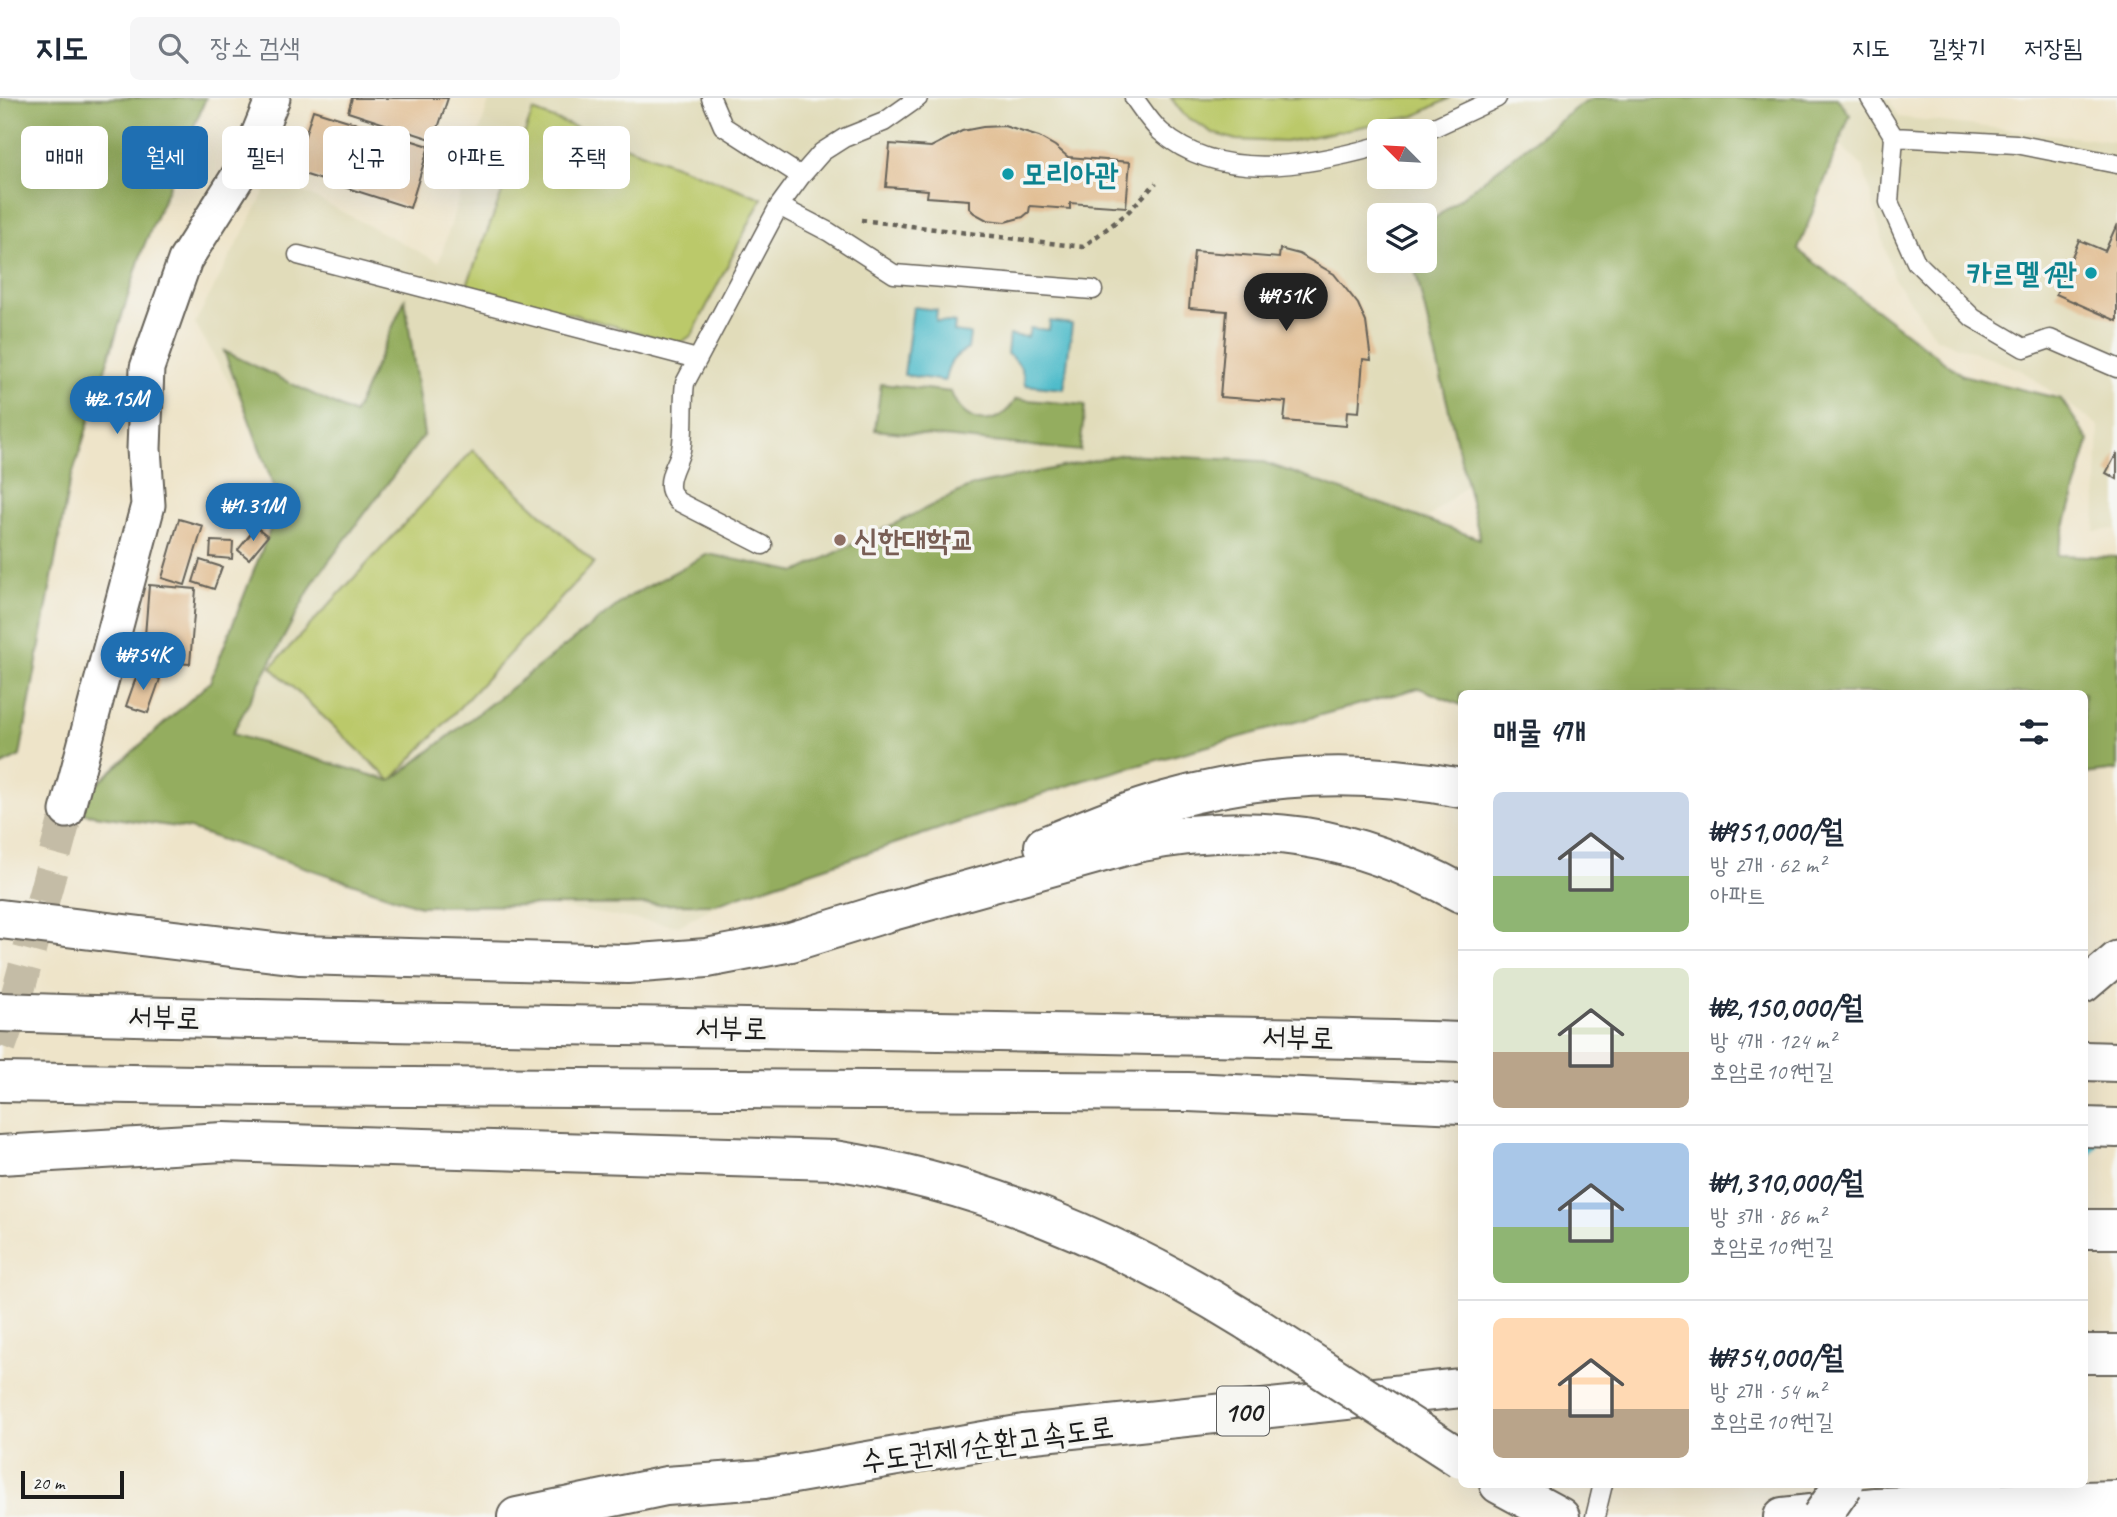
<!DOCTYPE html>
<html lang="ko">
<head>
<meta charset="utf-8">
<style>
  body { margin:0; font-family:Caveat,"Poor Story",sans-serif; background:#f6f6f7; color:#1f2937; height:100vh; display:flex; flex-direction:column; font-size:26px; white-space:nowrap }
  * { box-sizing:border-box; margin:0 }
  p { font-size:23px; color:#747a83 }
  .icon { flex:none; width:38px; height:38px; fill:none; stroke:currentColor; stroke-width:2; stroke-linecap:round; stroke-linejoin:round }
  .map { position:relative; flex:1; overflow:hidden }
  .details { position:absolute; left:1458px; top:592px; width:630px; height:798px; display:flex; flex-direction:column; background:#fff; border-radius:10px; box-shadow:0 7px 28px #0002 }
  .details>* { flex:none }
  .banner { position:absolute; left:21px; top:28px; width:665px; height:63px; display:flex; gap:14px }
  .needle { width:46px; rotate:294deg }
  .tools { position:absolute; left:1367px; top:21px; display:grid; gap:14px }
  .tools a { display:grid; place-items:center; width:70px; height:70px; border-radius:10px; background:#fff; box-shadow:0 7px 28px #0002; font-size:35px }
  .scale { position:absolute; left:21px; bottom:18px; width:103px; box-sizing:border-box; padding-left:7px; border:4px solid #1c1c1c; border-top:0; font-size:19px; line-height:24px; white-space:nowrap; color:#1c1c1c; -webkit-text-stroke:5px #f6f6f2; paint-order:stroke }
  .price { position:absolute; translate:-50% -60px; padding:0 16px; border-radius:24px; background:#1f6fb2; color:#fff; font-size:23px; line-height:46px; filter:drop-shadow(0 2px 4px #0008) }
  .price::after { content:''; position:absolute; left:50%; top:42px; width:21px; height:16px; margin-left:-10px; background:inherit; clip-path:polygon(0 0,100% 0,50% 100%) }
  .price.on { background:#222; color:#fff }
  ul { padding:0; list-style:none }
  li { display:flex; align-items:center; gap:21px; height:175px; padding:0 35px }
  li+li { border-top:2px solid #e0e1e3 }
  li span { display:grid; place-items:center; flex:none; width:196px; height:140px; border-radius:10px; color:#555 }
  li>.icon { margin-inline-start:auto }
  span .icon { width:84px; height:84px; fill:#fffc; stroke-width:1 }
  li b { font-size:30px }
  h2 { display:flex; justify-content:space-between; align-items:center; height:84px; padding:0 35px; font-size:30px }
  .chip { padding:0 24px; border-radius:10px; background:#fff; box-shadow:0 7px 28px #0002; font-size:24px; line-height:63px }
  .chip.on { background:#1f6fb2; color:#fff }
  header { display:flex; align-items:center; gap:42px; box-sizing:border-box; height:98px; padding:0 35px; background:#fff; border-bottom:2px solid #e0e1e3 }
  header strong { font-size:33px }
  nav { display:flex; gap:38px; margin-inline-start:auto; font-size:24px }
  .search { width:490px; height:63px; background:#f6f6f7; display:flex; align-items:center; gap:18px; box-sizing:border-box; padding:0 24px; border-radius:10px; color:#747a83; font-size:26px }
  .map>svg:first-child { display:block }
</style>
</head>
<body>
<header>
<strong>지도</strong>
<div class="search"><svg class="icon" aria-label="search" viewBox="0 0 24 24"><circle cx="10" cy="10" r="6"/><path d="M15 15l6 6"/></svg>장소 검색</div>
<nav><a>지도</a><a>길찾기</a><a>저장됨</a></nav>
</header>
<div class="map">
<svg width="2117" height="1419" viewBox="0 0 2117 1419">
  <rect width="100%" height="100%" fill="#f6f6f2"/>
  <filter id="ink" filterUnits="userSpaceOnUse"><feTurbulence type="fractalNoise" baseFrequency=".0143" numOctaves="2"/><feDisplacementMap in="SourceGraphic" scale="14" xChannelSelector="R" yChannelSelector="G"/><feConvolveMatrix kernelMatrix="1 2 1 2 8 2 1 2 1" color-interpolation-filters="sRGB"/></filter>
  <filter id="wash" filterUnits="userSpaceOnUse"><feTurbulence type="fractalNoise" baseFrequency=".00686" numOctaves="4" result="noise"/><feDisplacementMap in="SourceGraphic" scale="28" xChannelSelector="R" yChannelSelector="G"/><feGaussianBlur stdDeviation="1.57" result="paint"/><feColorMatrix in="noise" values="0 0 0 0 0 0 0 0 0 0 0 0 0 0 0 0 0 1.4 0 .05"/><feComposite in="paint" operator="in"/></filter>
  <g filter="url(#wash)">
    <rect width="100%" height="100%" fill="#eee4c9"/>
    <path fill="#e1dcba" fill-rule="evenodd" d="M490,0H1652L1448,108L1481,375L1353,484L902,702L679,828L516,803L206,626L295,400L195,225L273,78L439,164ZM1379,33H1424V79H1379ZM1379,117H1424V163H1379Z
      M1793,0H1888L1898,19L2117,44V431L2095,433L2099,328L2021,272L1936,240L1893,179L1863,69Z"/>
    <path fill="#bbc96b" stroke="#6c7244" stroke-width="2" d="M1171,0H1450L1415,18L1285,44L1236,42L1213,35L1184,17Z
      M533,13L762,100L692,237L682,244H672L467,187Z
      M473,352L594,465L391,683L271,569Z"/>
    <path fill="#94ad5f" stroke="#58643e" stroke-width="2" d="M0,0H206L143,150L68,391L20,658L0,668Z
      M1593,0H1837L1850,17L1798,152L1962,277L2061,301L2089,343L2057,457L2117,459V672L2084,676V595H1461V607L1419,590L1085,682L715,806L420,808L190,731L67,713L210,584L280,406L224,253L354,316L405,201L424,337L314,483L232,636L391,683L628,499L708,456L797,474L971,388L1123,356L1260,363L1480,441L1413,163H1424L1425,128L1577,9Z
      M881,286L951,294C963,328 997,333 1016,301L1085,307L1080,353L875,332Z"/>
    <path fill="#50bcca" stroke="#366c73" stroke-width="2" d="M913,209L937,212L936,223L955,225L954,234L970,236L968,251C953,258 947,267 945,283L904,277Z
      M1050,223L1072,226L1064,291L1025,287C1023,272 1020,264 1007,256L1009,237L1028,239L1030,230L1049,232Z"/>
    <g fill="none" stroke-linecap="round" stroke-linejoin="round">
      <path stroke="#50bcca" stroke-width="10" d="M2084,1060L2097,1038"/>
    </g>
    <g id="blocks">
      <path fill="#e0ba8c" d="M352,0H448L434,42L348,14Z
        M313,12L429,48L410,110L294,73Z
        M1004,28L1039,39L1055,48L1068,59L1130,64L1126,109L1070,105V111L1030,108L1029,114L1023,119L1005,124L987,122L974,115L969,110V102L927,99L928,92L886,89L890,46L931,49L962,33L983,29Z
        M2117,126V223L2056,196L2079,142L2105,153Z
        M1280,151L1299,156L1334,176L1358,206L1366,224L1371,262L1363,261L1359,314L1347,313L1346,328L1284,323L1286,304L1220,299L1227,213L1189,210L1194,153L1279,160Z
        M2117,355V381L2106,375Z
        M179,421L203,428L185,487L162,480Z
        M256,429L268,438L249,461L238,452Z
        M211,443L233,444L232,461L210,459Z
        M200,462L222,469L214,491L193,484Z
        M149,487L196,491L190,566L143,563Z
        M138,574L160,581L148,615L126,608Z"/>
    </g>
  </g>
  <g filter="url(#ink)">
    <use href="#blocks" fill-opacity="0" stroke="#666259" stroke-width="2"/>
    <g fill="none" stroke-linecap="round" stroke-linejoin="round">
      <path stroke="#c4bca6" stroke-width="33" stroke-dasharray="33 17" stroke-linecap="butt" d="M0,948L14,909L67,713"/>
      <g stroke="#666259" stroke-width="21">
        <path id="service" d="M711,0L723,28L801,78
          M1134,0C1142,11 1151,25 1161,34C1221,86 1310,67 1379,48
          M1870,0L1894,39L2016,46L2117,66
          M1424,34L1497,0
          M1894,39L1889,104L1916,164L1973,220L2024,250L2050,241L2117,270
          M779,108L829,134L894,176L1093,192
          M298,157L697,261
          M763,447L677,403C674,398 670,394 670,389C669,375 678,365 681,352C685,331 682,307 685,285L779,108L801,78L822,54L844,40L884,24L918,0
          M1595,1419L1603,1386"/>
      </g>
      <g stroke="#666259" stroke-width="37">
        <path id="minor" d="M67,713L148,407L144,351L147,270L185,162L247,64L273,0
          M2084,888L2117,860"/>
      </g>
      <g stroke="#666259" stroke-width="42">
        <path id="trunk" d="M0,914C487,930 974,930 1461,944
          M2084,963L2117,964
          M0,984L267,988L1188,994L1461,1006
          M2084,1029L2117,1030"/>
      </g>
      <g stroke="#666259" stroke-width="42">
        <path id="motorway" d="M1044,748C1084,732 1124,714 1165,703C1265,675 1359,671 1461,690
          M0,821L299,857L627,866L707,860L791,844L885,815L1136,745C1258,721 1352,736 1461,795
          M0,1057L223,1044L834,1062C983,1085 1121,1144 1249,1224
          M2084,1131H2117
          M2084,1256H2117
          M1499,1386L1560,1419
          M517,1419L666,1388L764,1381L1024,1336L1461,1290
          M1783,1419L1876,1409L2117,1402"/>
      </g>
      <path stroke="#666259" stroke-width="4.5" stroke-dasharray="5 5" stroke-linecap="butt" d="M861,122L1083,149L1126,116L1156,85"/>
      <use href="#service" stroke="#fff" stroke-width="18"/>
      <use href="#minor" stroke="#fff" stroke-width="33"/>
      <use href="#trunk" stroke="#fff" stroke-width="38"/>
      <use href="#motorway" stroke="#fff" stroke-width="38"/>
      <g stroke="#666259" stroke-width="42" stroke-linecap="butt">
        <path id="motorway-bridge" d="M1249,1224L1461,1361
          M1821,1419L1844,1386"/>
      </g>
      <use href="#motorway-bridge" stroke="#fff" stroke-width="38"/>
    </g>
  </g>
  <g fill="#0f9aa8" stroke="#f6f6f2" stroke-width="2.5">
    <circle cx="1008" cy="76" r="7"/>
    <circle cx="2091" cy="175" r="7"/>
  </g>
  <circle fill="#8d6e63" stroke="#f6f6f2" stroke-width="2.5" cx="840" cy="442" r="7"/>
  <g text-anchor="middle" stroke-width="7" stroke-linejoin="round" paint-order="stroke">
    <rect fill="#f6f6f2" stroke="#5d5d5c" stroke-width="2" x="1217" y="1288.5" width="52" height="49" rx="5"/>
    <g font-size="28" font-weight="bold" fill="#1c1c1c">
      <text x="1243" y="1323">100</text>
    </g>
    <g font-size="30" font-weight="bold" fill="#0d838f" stroke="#f6f6f2" text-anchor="start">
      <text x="1022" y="86">모리아관</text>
      <text x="2077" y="185" text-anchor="end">카르멜1관</text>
    </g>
    <g font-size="30" font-weight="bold" fill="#785e54" stroke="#f6f6f2" text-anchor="start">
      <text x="854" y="452">신한대학교</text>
    </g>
    <g font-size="30" fill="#1c1c1c" stroke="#f6f6f2">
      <text transform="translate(164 919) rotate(2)" y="10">서부로</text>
      <text transform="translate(731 930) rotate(1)" y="10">서부로</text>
      <text transform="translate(1298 939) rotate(2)" y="10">서부로</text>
      <text transform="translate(987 1346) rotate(-8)" y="10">수도권제1순환고속도로</text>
    </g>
  </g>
</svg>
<div class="tools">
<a><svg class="needle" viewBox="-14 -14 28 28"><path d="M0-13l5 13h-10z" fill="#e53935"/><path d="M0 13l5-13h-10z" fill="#747a83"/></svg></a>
<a><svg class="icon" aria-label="layers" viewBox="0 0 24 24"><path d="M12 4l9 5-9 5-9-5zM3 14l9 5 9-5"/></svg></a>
</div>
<div class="scale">20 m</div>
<b class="price on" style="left:1286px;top:235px">₩951K</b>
<b class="price" style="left:117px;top:338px">₩2.15M</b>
<b class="price" style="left:253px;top:445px">₩1.31M</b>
<b class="price" style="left:143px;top:594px">₩754K</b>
<div class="banner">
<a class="chip">매매</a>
<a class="chip on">월세</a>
<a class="chip">필터</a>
<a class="chip">신규</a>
<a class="chip">아파트</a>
<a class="chip">주택</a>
</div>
<section class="details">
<h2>매물 4개<svg class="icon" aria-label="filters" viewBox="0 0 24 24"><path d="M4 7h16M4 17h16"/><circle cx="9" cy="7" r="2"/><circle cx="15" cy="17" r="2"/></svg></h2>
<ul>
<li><span style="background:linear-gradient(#c9d6e8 60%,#8fb573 0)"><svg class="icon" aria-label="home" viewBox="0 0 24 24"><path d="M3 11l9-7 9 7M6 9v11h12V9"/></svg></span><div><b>₩951,000/월</b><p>방 2개 · 62 m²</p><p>아파트</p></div></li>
<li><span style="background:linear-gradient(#dfe7d0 60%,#b9a48a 0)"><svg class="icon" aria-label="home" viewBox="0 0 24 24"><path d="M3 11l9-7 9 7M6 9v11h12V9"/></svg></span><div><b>₩2,150,000/월</b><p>방 4개 · 124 m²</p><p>호암로109번길</p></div></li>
<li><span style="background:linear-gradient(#a9c7e8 60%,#8fb573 0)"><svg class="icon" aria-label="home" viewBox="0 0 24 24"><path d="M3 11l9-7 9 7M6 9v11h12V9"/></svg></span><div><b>₩1,310,000/월</b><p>방 3개 · 86 m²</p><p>호암로109번길</p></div></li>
<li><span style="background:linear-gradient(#ffd9b3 65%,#b9a48a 0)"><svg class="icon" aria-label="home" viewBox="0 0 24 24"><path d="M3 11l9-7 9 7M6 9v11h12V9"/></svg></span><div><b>₩754,000/월</b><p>방 2개 · 54 m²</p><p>호암로109번길</p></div></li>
</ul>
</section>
</div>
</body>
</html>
